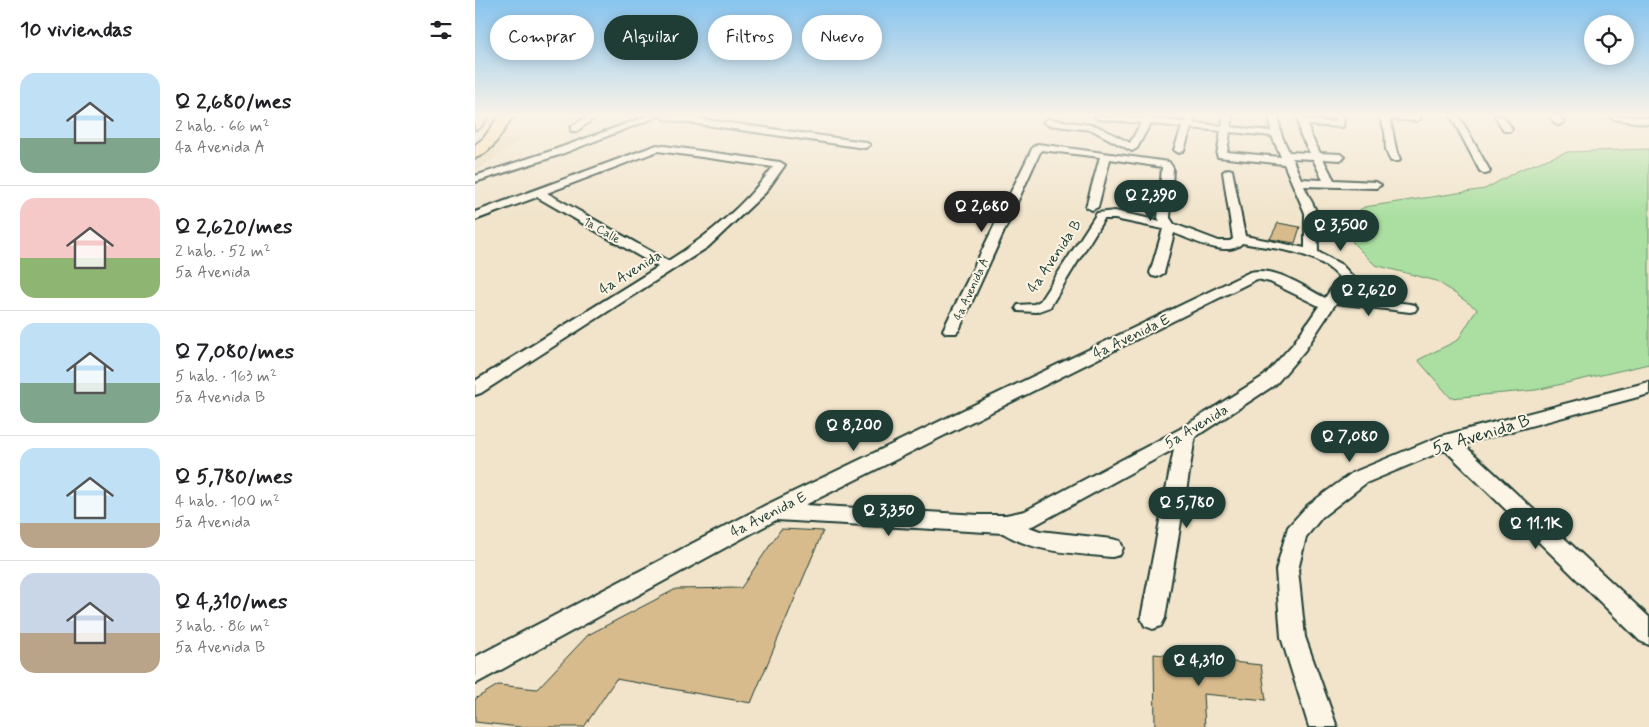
<!DOCTYPE html>
<html lang="es">
<head>
<meta charset="utf-8">
<style>
  body { margin:0; font-family:Mynerve,sans-serif; background:#f2f2f2; color:#202124; height:100vh; display:flex; flex-direction:column; font-size:19px; white-space:nowrap }
  * { box-sizing:border-box; margin:0 }
  p { font-size:16px; color:#757577 }
  .icon { flex:none; width:28px; height:28px; fill:none; stroke:currentColor; stroke-width:2; stroke-linecap:round; stroke-linejoin:round }
  .map { position:relative; flex:1; overflow:hidden }
  .sheet { display:flex; flex-direction:column; background:#fff; width:475px }
  .sheet>* { flex:none }
  .hud { position:absolute; left:15px; top:15px; width:475px; height:45px; display:flex; gap:10px }
  .buttons { position:absolute; left:1109px; top:15px; display:grid; gap:10px }
  .buttons a { display:grid; place-items:center; width:50px; height:50px; border-radius:50%; background:#fff; box-shadow:0 2px 12px #0003; font-size:25px }
  .price { position:absolute; translate:-50% -42px; padding:0 11px; border-radius:18px; background:#1f3d34; color:#fff; font-size:16px; line-height:32px; filter:drop-shadow(0 1px 2px #0008) }
  .price::after { content:''; position:absolute; left:50%; top:30px; width:15px; height:11px; margin-left:-8px; background:inherit; clip-path:polygon(0 0,100% 0,50% 100%) }
  .price.on { background:#222; color:#fff }
  ul { padding:0; list-style:none }
  li { display:flex; align-items:center; gap:15px; height:125px; padding:0 20px }
  li+li { border-top:1px solid #e0e0e0 }
  li span { display:grid; place-items:center; flex:none; width:140px; height:100px; border-radius:15px; color:#555 }
  li>.icon { margin-inline-start:auto }
  span .icon { width:60px; height:60px; fill:#fffc; stroke-width:1 }
  li b { font-size:21px }
  h2 { display:flex; justify-content:space-between; align-items:center; height:60px; padding:0 20px; font-size:21px }
  .pill { padding:0 18px; border-radius:22px; background:#fff; box-shadow:0 2px 12px #0003; font-size:18px; line-height:45px }
  .pill.on { background:#1f3d34; color:#fff }
  main { display:flex; flex:1; min-height:0 }
  .map>svg:first-child { display:block }
</style>
</head>
<body>
<main>
<section class="sheet">
<h2>10 viviendas<svg class="icon" aria-label="filters" viewBox="0 0 24 24"><path d="M4 7h16M4 17h16"/><circle cx="9" cy="7" r="2"/><circle cx="15" cy="17" r="2"/></svg></h2>
<ul>
<li><span style="background:linear-gradient(#bfe0f5 65%,#7fa58c 0)"><svg class="icon" aria-label="home" viewBox="0 0 24 24"><path d="M3 11l9-7 9 7M6 9v11h12V9"/></svg></span><div><b>Q 2,680/mes</b><p>2 hab. · 66 m²</p><p>4a Avenida A</p></div></li>
<li><span style="background:linear-gradient(#f6c9c9 60%,#8fb573 0)"><svg class="icon" aria-label="home" viewBox="0 0 24 24"><path d="M3 11l9-7 9 7M6 9v11h12V9"/></svg></span><div><b>Q 2,620/mes</b><p>2 hab. · 52 m²</p><p>5a Avenida</p></div></li>
<li><span style="background:linear-gradient(#bfe0f5 60%,#7fa58c 0)"><svg class="icon" aria-label="home" viewBox="0 0 24 24"><path d="M3 11l9-7 9 7M6 9v11h12V9"/></svg></span><div><b>Q 7,080/mes</b><p>5 hab. · 163 m²</p><p>5a Avenida B</p></div></li>
<li><span style="background:linear-gradient(#bfe0f5 75%,#b9a48a 0)"><svg class="icon" aria-label="home" viewBox="0 0 24 24"><path d="M3 11l9-7 9 7M6 9v11h12V9"/></svg></span><div><b>Q 5,780/mes</b><p>4 hab. · 100 m²</p><p>5a Avenida</p></div></li>
<li><span style="background:linear-gradient(#c9d6e8 60%,#b9a48a 0)"><svg class="icon" aria-label="home" viewBox="0 0 24 24"><path d="M3 11l9-7 9 7M6 9v11h12V9"/></svg></span><div><b>Q 4,310/mes</b><p>3 hab. · 86 m²</p><p>5a Avenida B</p></div></li>
</ul>
</section>
<div class="map">
<svg width="1174" height="727" viewBox="0 0 1174 727">
  <rect width="100%" height="100%" fill="#f1e4cb"/>
  <filter id="ink" filterUnits="userSpaceOnUse"><feTurbulence type="fractalNoise" baseFrequency=".02" numOctaves="2"/><feDisplacementMap in="SourceGraphic" scale="10" xChannelSelector="R" yChannelSelector="G"/><feConvolveMatrix kernelMatrix="1 2 1 2 8 2 1 2 1" color-interpolation-filters="sRGB"/></filter>
  <g filter="url(#ink)">
    <path fill="#ead8b8" d="M48,138L0,171V158L24,141Z"/>
    <path fill="#aadfa1" stroke="#648e6a" d="M1174,149V364L1061,390L976,398L943,360L983,340L1002,309L962,281L900,265L879,244L867,223L889,207L1010,189L1046,169L1092,152Z"/>
    <path fill="#d8bb8d" stroke="#1f3d34" d="M803,223L825,227L820,243L795,239Z
      M306,529L348,531L276,703L141,679L109,727H44L0,722V699L23,685L62,689L113,635L201,589L266,588Z
      M679,654L786,665L791,700L728,694L730,727H680Z"/>
    <g fill="none" stroke-linecap="round" stroke-linejoin="round">
      <g stroke="#1f3d34" stroke-width="4">
        <path id="minor" d="M113,116H122L102,131H96V127Z
          M173,116H184L84,155L0,182V176L76,151Z
          M185,116H205L390,142L395,145L390,148L189,119Z
          M619,116L669,118L671,116H679L678,119L709,122L712,116H720L718,123L747,126L749,116H757L756,127L796,131L795,116H803L806,134L814,152L835,153L825,134L823,116H831L832,120L860,122L861,116H869L868,127L833,125L835,134L845,153L865,154L870,157L865,160L848,159L859,180L901,182L906,185L901,188L829,186L842,213L843,252L867,265L878,277L866,295L935,304L940,305L942,308L940,311L935,312L861,303L830,350L801,384L720,437L690,618L686,626L678,629L670,626L666,618L699,449L562,524L554,527L565,531L637,539L645,541L648,548L645,555L637,557C599,553 561,553 528,533L301,520L0,684V657L291,505L775,272C800,266 829,287 850,298L864,277C841,251 800,249 767,243C754,259 715,239 699,233L689,273L682,277L677,276L675,273L688,229L640,219H629L627,222L575,307L561,312L543,311L541,308L543,305L559,304L565,301L622,213L640,211L685,221L683,218L687,167L635,159L623,207L617,210L611,207L625,157L566,150L484,330L481,333H471L468,330L558,147L563,144L694,162L698,168L695,218L699,224L744,241H755L758,239L748,172L753,169L757,170L770,236L830,248V213L809,164L743,157L742,155L746,131L716,128L709,150L704,153L699,150L707,127L675,124L662,148L657,151L617,130L573,125L568,122L573,119L622,126L655,143L666,123L623,119ZM755,132L797,136L806,157L752,152ZM817,158L838,159L848,180L826,179ZM782,279L795,282L844,306L818,344L789,376L705,429L550,511L531,515H504L330,505Z
          M904,116H945L946,118L942,121L914,119C920,133 918,146 925,159L924,161H916C908,148 912,146 910,132C909,127 906,121 904,116Z
          M976,116H984L1015,171L1014,173L1010,174L1005,171Z
          M1020,116H1028L1037,129L1035,131H1029Z
          M1075,116H1083L1089,122L1084,125L1081,124Z
          M1134,116H1154L1174,118V124L1138,119Z
          M182,145L305,162L310,165L290,193L233,247L6,393L0,395V381L183,267L62,197L0,220V212ZM183,151L298,167C270,205 233,236 193,261L72,193Z
          M1174,382V394L988,444L1174,617V645L1165,641L970,450L891,483L847,517L831,537L823,570L830,637L862,727H834L806,637L801,570L813,527L833,505L877,473L966,436Z"/>
      </g>
      <g stroke="#1f3d34" stroke-width="4">
        <path id="primary" d="M24,116H38C28,130 18,153 0,158V145L9,138Z"/>
      </g>
      <g stroke="#1f3d34" stroke-width="3">
        <path id="trunk" d="M0,116H14L5,128L0,130Z"/>
      </g>
      <use href="#minor" fill="#fcf5e5" fill-rule="evenodd"/>
      <use href="#primary" fill="#f9deab" fill-rule="evenodd"/>
      <use href="#trunk" fill="#f9deab" fill-rule="evenodd"/>
    </g>
  </g>
  <linearGradient id="sky" x2="0" y2="1"><stop stop-color="#87c4ef"/><stop offset="0.53" stop-color="#f9f3e8"/><stop offset="1" stop-color="#f9f3e8" stop-opacity="0"/></linearGradient>
  <rect width="1174" height="217" fill="url(#sky)"/>
  <g text-anchor="middle" stroke-width="4" stroke-linejoin="round" paint-order="stroke">
    <g font-size="12" fill="#1f3d34" stroke="#fcf5e5">
      <text transform="translate(127 230) rotate(30)" y="4">1a Calle</text>
      <text transform="translate(496 289) rotate(-65)" y="4">4a Avenida A</text>
    </g>
    <g font-size="15" fill="#1f3d34" stroke="#fcf5e5">
      <text transform="translate(579 256) rotate(-56)" y="5">4a Avenida B</text>
      <text transform="translate(155 272) rotate(-32)" y="5">4a Avenida</text>
      <text transform="translate(656 336) rotate(-26)" y="5">4a Avenida E</text>
      <text transform="translate(721 426) rotate(-31)" y="5">5a Avenida</text>
      <text transform="translate(293 514) rotate(-27)" y="5">4a Avenida E</text>
    </g>
    <g font-size="18" fill="#1f3d34" stroke="#fcf5e5">
      <text transform="translate(1006 434) rotate(-17)" y="6">5a Avenida B</text>
    </g>
  </g>
</svg>
<div class="buttons">
<a><svg class="icon" aria-label="locate" viewBox="0 0 24 24"><circle cx="12" cy="12" r="6"/><path d="M12 2v4M12 18v4M2 12h4M18 12h4"/></svg></a>
</div>
<b class="price" style="left:676px;top:222px">Q 2,390</b>
<b class="price on" style="left:507px;top:233px">Q 2,680</b>
<b class="price" style="left:866px;top:252px">Q 3,500</b>
<b class="price" style="left:894px;top:317px">Q 2,620</b>
<b class="price" style="left:379px;top:452px">Q 8,200</b>
<b class="price" style="left:875px;top:463px">Q 7,080</b>
<b class="price" style="left:712px;top:529px">Q 5,780</b>
<b class="price" style="left:414px;top:537px">Q 3,350</b>
<b class="price" style="left:1061px;top:550px">Q 11.1K</b>
<b class="price" style="left:724px;top:687px">Q 4,310</b>
<div class="hud">
<a class="pill">Comprar</a>
<a class="pill on">Alquilar</a>
<a class="pill">Filtros</a>
<a class="pill">Nuevo</a>
</div>
</div>
</main>
</body>
</html>
